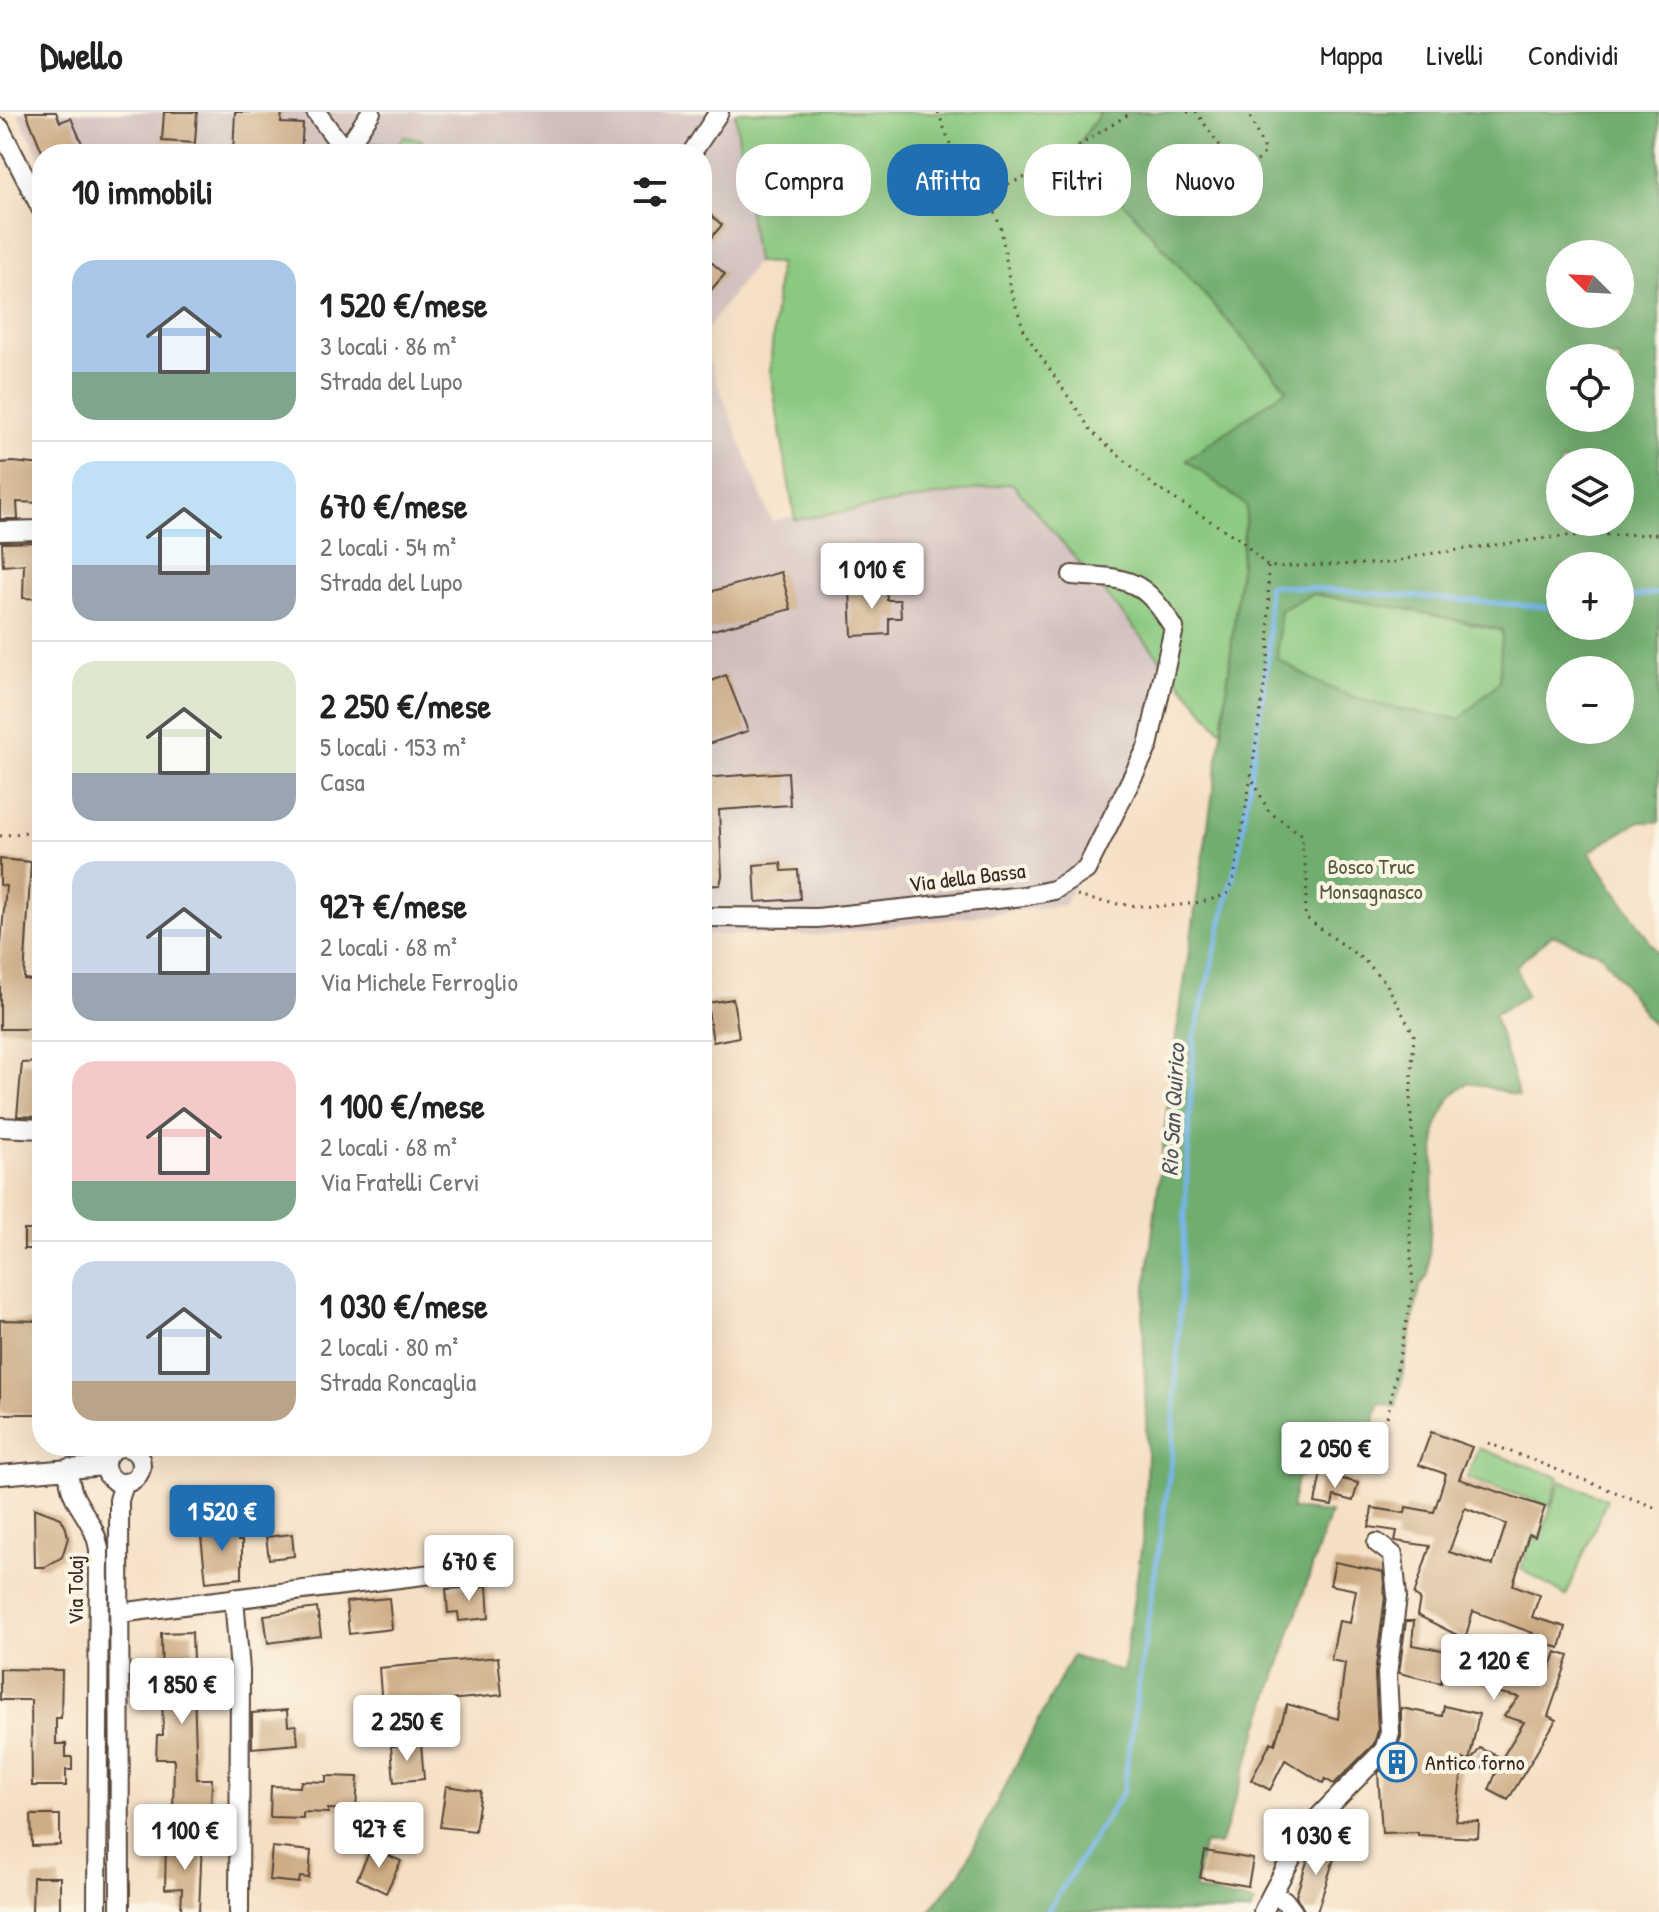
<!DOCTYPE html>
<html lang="it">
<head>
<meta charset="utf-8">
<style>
  body { margin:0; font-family:"Patrick Hand",sans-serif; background:#f2f2f2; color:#222; height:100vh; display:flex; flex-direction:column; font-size:30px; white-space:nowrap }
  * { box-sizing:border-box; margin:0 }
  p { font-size:26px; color:#767676 }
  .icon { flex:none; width:44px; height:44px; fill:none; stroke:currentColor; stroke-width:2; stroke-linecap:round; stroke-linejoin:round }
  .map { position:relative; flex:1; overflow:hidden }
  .details { position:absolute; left:32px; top:32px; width:680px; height:1312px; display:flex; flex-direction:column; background:#fff; border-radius:32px; box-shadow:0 8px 32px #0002 }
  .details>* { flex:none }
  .top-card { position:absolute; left:736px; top:32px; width:760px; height:72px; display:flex; gap:16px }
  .needle { width:52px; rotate:294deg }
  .controls { position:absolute; left:1546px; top:128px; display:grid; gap:16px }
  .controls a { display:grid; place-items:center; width:88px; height:88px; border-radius:50%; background:#fff; box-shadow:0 8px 32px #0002; font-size:40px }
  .price { position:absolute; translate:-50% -68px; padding:0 18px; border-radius:8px; background:#fff; color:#222; font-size:26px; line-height:52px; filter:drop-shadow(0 2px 4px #0008) }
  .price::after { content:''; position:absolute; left:50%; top:48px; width:24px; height:18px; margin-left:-12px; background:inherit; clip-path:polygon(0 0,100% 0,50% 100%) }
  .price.selected { background:#1f6fb2; color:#fff }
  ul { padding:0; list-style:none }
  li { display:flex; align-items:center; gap:24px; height:200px; padding:0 40px }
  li+li { border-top:2px solid #e0e0e0 }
  li span { display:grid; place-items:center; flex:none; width:224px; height:160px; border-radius:24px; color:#555 }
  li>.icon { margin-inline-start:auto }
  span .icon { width:96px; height:96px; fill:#fffc; stroke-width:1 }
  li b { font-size:34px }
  h2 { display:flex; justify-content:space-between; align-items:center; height:96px; padding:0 40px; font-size:34px }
  .tag { padding:0 28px; border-radius:32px; background:#fff; box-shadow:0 8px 32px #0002; font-size:28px; line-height:72px }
  .tag.selected { background:#1f6fb2; color:#fff }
  header { display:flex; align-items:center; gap:48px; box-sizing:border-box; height:112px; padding:0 40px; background:#fff; border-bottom:2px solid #e0e0e0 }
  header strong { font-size:38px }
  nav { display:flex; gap:44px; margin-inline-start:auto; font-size:28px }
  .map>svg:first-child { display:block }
</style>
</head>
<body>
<header>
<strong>Dwello</strong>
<nav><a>Mappa</a><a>Livelli</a><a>Condividi</a></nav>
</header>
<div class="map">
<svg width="1659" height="1800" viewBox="0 0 1659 1800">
  <rect width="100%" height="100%" fill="#fcf5e5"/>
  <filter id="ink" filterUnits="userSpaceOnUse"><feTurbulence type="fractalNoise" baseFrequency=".0125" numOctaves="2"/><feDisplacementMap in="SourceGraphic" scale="16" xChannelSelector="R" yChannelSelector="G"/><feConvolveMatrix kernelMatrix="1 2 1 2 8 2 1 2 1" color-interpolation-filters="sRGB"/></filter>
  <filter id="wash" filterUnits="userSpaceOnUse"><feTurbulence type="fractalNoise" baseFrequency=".006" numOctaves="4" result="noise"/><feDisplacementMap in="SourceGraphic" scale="32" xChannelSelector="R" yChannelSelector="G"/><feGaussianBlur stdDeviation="1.8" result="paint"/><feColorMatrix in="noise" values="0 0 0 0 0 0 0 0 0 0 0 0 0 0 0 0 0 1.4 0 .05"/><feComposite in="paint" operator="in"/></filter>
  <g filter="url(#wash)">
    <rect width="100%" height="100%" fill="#f5dfc4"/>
    <path fill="#d1bfbe" d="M17,0H735L756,150L702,224V42H42V48Z
      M702,231L771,409L878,387L1016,353L1176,483L1138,652L1064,793L818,823H702Z"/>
    <path fill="#8ac980" stroke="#627a4f" stroke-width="2" d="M735,0H1101L1076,36L1287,277L1247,394L1222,620L1012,371L795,408L770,258L779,151L756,150Z
      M404,25L422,28L429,42H353L360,29L395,34Z
      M1312,482L1406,497L1503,519L1499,570L1461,607L1393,598L1327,577L1277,546L1280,498Z
      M1478,1336L1559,1365L1550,1394L1467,1366Z
      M1561,1369L1607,1387L1566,1484L1521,1457L1532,1426L1539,1428Z"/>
    <path fill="#6fad6e" stroke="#556c46" stroke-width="2" fill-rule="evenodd" d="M1101,0H1659V710H1638L1589,740L1659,843L1657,919L1601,842L1552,823L1516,854L1526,884L1494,903L1519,984L1468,970L1450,986L1436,1015L1428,1163L1420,1175L1396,1295L1379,1291L1365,1349L1297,1366L1291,1397L1330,1401L1220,1733L1203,1732L1195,1778L1255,1791L1250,1800H929L961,1760L1072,1544L1123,1560L1144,1418L1147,1343L1143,1201L1175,932L1222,620L1247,394L1186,348L1287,277L1076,36ZM1560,142H1620V202H1560ZM1560,246H1620V306H1560ZM1560,350H1620V410H1560ZM1560,454H1620V514H1560ZM1312,482L1406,497L1502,518L1499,570L1460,607C1387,597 1339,588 1277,546L1280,498ZM1560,558H1620V618H1560Z"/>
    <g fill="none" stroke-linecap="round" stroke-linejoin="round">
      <path stroke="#76b5e9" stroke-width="5" d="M1620,487L1659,481
        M1047,1800L1123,1680L1172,1344L1194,926L1240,735L1269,540L1268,473L1560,496"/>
    </g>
    <g id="blocks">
      <path fill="#ceac84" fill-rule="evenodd" d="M26,0H56L60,10L71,6L85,38L75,42H43Z
        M164,0H197L195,31L162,29Z
        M235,0H282L281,11L303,12L301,42H233Z
        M702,95L722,113L702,136Z
        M702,142L725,162L702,188Z
        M13,350L42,353V391L17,390L18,407H0V351Z
        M42,430V487L23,486L24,452L3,454L2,431Z
        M781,460L791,497L702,521V482Z
        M886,475L887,488H900L901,506H889V522L852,524L850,477Z
        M726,563L748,619L702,634V573Z
        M788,660L790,693L719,698L722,764L720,773L702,774V666Z
        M0,747L31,750L24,867L42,869V887L32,886V917H0V842L6,774L0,773Z
        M781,751L782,759L798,758L800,787L756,790L754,753Z
        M733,887L739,925L713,930L707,891Z
        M42,950V1005L17,1004L22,951Z
        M24,1118H42V1137H24Z
        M0,1208L42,1209V1302H0Z
        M1431,1320L1472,1335L1459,1367L1545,1395L1535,1424L1529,1422L1513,1473L1540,1483L1532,1505L1566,1515L1560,1536L1531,1528L1533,1521L1473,1499L1465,1527L1417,1503L1420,1487L1414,1483L1430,1434L1395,1429L1397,1419L1369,1415L1372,1396L1405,1401L1406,1395L1434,1400L1446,1362L1419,1353ZM1465,1396L1506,1412L1493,1453L1449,1440Z
        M1321,1361L1358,1371L1353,1389L1334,1384L1332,1394L1315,1391Z
        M34,1396L61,1406L66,1416L68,1426L62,1445L45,1455H35Z
        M236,1411L238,1429H242V1466L206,1470L200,1415Z
        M292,1422L294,1444L269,1447L266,1425Z
        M1335,1450L1383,1460L1385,1485L1375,1562L1378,1619L1374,1632L1334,1672L1325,1667L1323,1671L1285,1648L1270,1678L1251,1668L1271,1630L1275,1632L1287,1592L1338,1607L1345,1551L1331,1548L1339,1509L1350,1511L1356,1478L1330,1473Z
        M487,1474L489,1506L459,1509L458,1500L448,1501L446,1477Z
        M389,1486L392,1517L349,1522L346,1490Z
        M317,1496L321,1524L268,1531L264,1503Z
        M1406,1509H1414L1412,1533L1501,1548L1500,1554L1546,1569L1556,1540L1569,1544L1548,1604L1556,1608L1508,1688L1489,1678L1496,1661L1470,1650L1480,1636L1502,1646L1524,1610L1504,1604L1519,1585L1495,1580L1496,1575L1461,1567L1460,1570L1442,1566L1441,1571L1399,1561Z
        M192,1520L197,1667H212L211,1704L173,1703L174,1647H156L157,1623H163L161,1521Z
        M498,1545L502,1583L382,1594L379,1556Z
        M0,1557L62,1558L61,1606H56V1632H66V1645H72V1658H66V1674H32L31,1588H0Z
        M1444,1594L1479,1602L1469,1650L1463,1647L1456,1709L1479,1710L1478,1726L1418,1723V1720L1382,1721L1378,1661L1393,1646L1401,1625V1596L1442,1604Z
        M287,1598L288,1614L296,1613L298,1632L252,1636V1601Z
        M421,1632L424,1667L394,1670L391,1634Z
        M326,1664L358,1665L356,1698L328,1697V1701L303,1700V1706L270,1705L271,1674L300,1675L301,1669L326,1670Z
        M446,1674L481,1679L475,1719L440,1715Z
        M1277,1701L1296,1712L1288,1727L1268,1717Z
        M31,1703H60V1733L32,1734Z
        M166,1728L202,1729L199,1800H181L182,1776L165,1777Z
        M1317,1731L1337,1737L1317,1800H1305L1296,1784L1311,1737Z
        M272,1735L311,1739L309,1766L300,1765L299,1771L269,1768Z
        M371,1736L401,1749L386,1781L357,1767Z
        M1205,1739L1253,1747L1248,1774L1200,1766Z
        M33,1765H60V1800H32Z"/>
    </g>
  </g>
  <g filter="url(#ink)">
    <use href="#blocks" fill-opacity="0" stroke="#574537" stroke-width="2"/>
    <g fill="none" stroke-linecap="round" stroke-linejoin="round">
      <g stroke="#574537" stroke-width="22">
        <path id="minor" d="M316,0L345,39
          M0,16L42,98
          M343,42L371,0
          M691,42L719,0
          M0,419L42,418
          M702,805L817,806L1024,784L1054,778L1086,758L1148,634L1174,516C1143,466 1128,466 1072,463
          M0,1015L42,1017
          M105 1353a18 18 0 1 1 36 0a18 18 0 1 1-36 0Z
          M69,1356C67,1392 94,1403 99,1437L97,1800
          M0,1363L104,1354
          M234,1486L240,1559L239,1800
          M119,1501L488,1455
          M1272,1782L1307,1717L1384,1638L1390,1621L1387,1562L1397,1485L1393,1443L1377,1431
          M120,1800L119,1388L124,1372
          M1263,1800L1272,1782L1284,1788L1293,1800"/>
      </g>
      <path stroke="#574537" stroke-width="3" stroke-dasharray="2 6" stroke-linecap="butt" d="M938,0L971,87L994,100L1001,116L1011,179L1025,221L1093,321L1157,376L1241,428L1268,455L1391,451L1421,443L1562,424L1659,422
        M1187,0H1196L1243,66L1265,40L1248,0
        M971,87L1036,61L1132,0
        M1268,455L1269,540L1251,665L1269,700L1301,722L1307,768L1305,805L1365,849L1386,871L1414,923L1410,990L1414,1045L1409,1108L1413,1179L1386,1311
        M0,724L42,718
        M1077,784C1122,796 1183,800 1227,782L1234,766L1251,665
        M1488,1331L1659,1397
        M139,1334L147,1341L146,1366L142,1369"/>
      <use href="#minor" stroke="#fff" stroke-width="18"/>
    </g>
  </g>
  <defs>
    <g id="building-ring" transform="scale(2)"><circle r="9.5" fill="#fcf5e5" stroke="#1f6fb2" stroke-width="1.5"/><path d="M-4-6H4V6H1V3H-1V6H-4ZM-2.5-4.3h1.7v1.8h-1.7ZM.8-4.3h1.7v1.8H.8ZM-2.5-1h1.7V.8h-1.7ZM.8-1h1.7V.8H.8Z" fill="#1f6fb2"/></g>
  </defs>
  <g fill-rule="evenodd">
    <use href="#building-ring" x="1397" y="1650"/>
  </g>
  <g text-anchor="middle" stroke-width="8" stroke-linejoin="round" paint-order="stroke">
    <g font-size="22" fill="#535a3b" stroke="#fcf5e5">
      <text x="1371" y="762">Bosco Truc<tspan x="1371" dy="25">Monsagnasco</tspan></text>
    </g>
    <g font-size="22" fill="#3b2a1e" stroke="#fcf5e5">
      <text transform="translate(967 765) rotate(-7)" y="8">Via della Bassa</text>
      <text transform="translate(75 1478) rotate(-90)" y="8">Via Tolaj</text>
    </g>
    <g font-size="22" fill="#3b2a1e" stroke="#fcf5e5" text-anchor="start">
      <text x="1425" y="1658">Antico forno</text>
    </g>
    <g font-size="24" font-style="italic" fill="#4d545b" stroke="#fcf5e5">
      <text transform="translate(1173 998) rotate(-87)" y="8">Rio San Quirico</text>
    </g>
  </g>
</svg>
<div class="controls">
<a><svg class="needle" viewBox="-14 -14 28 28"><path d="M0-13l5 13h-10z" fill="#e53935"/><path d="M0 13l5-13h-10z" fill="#767676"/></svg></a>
<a><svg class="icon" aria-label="locate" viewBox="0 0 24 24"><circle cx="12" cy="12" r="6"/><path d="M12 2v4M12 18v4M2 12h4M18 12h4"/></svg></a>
<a><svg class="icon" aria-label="layers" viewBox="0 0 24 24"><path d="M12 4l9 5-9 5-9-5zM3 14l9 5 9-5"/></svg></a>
<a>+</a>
<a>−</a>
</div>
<b class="price" style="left:872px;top:499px">1 010 €</b>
<b class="price" style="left:1335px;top:1378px">2 050 €</b>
<b class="price selected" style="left:222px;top:1441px">1 520 €</b>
<b class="price" style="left:469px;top:1491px">670 €</b>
<b class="price" style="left:1494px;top:1590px">2 120 €</b>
<b class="price" style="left:182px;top:1614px">1 850 €</b>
<b class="price" style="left:407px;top:1651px">2 250 €</b>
<b class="price" style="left:379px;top:1758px">927 €</b>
<b class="price" style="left:185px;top:1760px">1 100 €</b>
<b class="price" style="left:1316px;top:1765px">1 030 €</b>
<div class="top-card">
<a class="tag">Compra</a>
<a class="tag selected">Affitta</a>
<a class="tag">Filtri</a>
<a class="tag">Nuovo</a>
</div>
<section class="details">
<h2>10 immobili<svg class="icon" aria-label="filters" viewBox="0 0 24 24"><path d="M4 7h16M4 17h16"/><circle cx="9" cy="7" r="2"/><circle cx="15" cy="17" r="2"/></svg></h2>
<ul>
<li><span style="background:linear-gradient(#a9c7e8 70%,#7fa58c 0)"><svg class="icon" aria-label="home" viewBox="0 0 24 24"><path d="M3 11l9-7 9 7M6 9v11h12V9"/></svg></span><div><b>1 520 €/mese</b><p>3 locali · 86 m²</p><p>Strada del Lupo</p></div></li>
<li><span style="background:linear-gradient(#bfe0f5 65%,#9aa5b1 0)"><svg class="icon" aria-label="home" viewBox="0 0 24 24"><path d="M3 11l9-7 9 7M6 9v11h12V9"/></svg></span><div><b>670 €/mese</b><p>2 locali · 54 m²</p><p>Strada del Lupo</p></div></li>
<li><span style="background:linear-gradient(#dfe7d0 70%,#9aa5b1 0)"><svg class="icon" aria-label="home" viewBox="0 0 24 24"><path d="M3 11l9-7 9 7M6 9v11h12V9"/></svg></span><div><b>2 250 €/mese</b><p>5 locali · 153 m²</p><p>Casa</p></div></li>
<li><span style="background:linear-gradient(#c9d6e8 70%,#9aa5b1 0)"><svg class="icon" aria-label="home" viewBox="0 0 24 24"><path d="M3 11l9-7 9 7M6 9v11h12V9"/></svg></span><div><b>927 €/mese</b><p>2 locali · 68 m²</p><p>Via Michele Ferroglio</p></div></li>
<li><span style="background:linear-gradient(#f6c9c9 75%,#7fa58c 0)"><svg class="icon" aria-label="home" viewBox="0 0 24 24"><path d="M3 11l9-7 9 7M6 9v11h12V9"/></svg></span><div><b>1 100 €/mese</b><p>2 locali · 68 m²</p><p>Via Fratelli Cervi</p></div></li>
<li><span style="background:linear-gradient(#c9d6e8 75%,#b9a48a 0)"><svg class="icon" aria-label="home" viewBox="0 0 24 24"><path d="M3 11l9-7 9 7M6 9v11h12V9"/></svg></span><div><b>1 030 €/mese</b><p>2 locali · 80 m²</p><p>Strada Roncaglia</p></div></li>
</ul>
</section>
</div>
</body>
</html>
